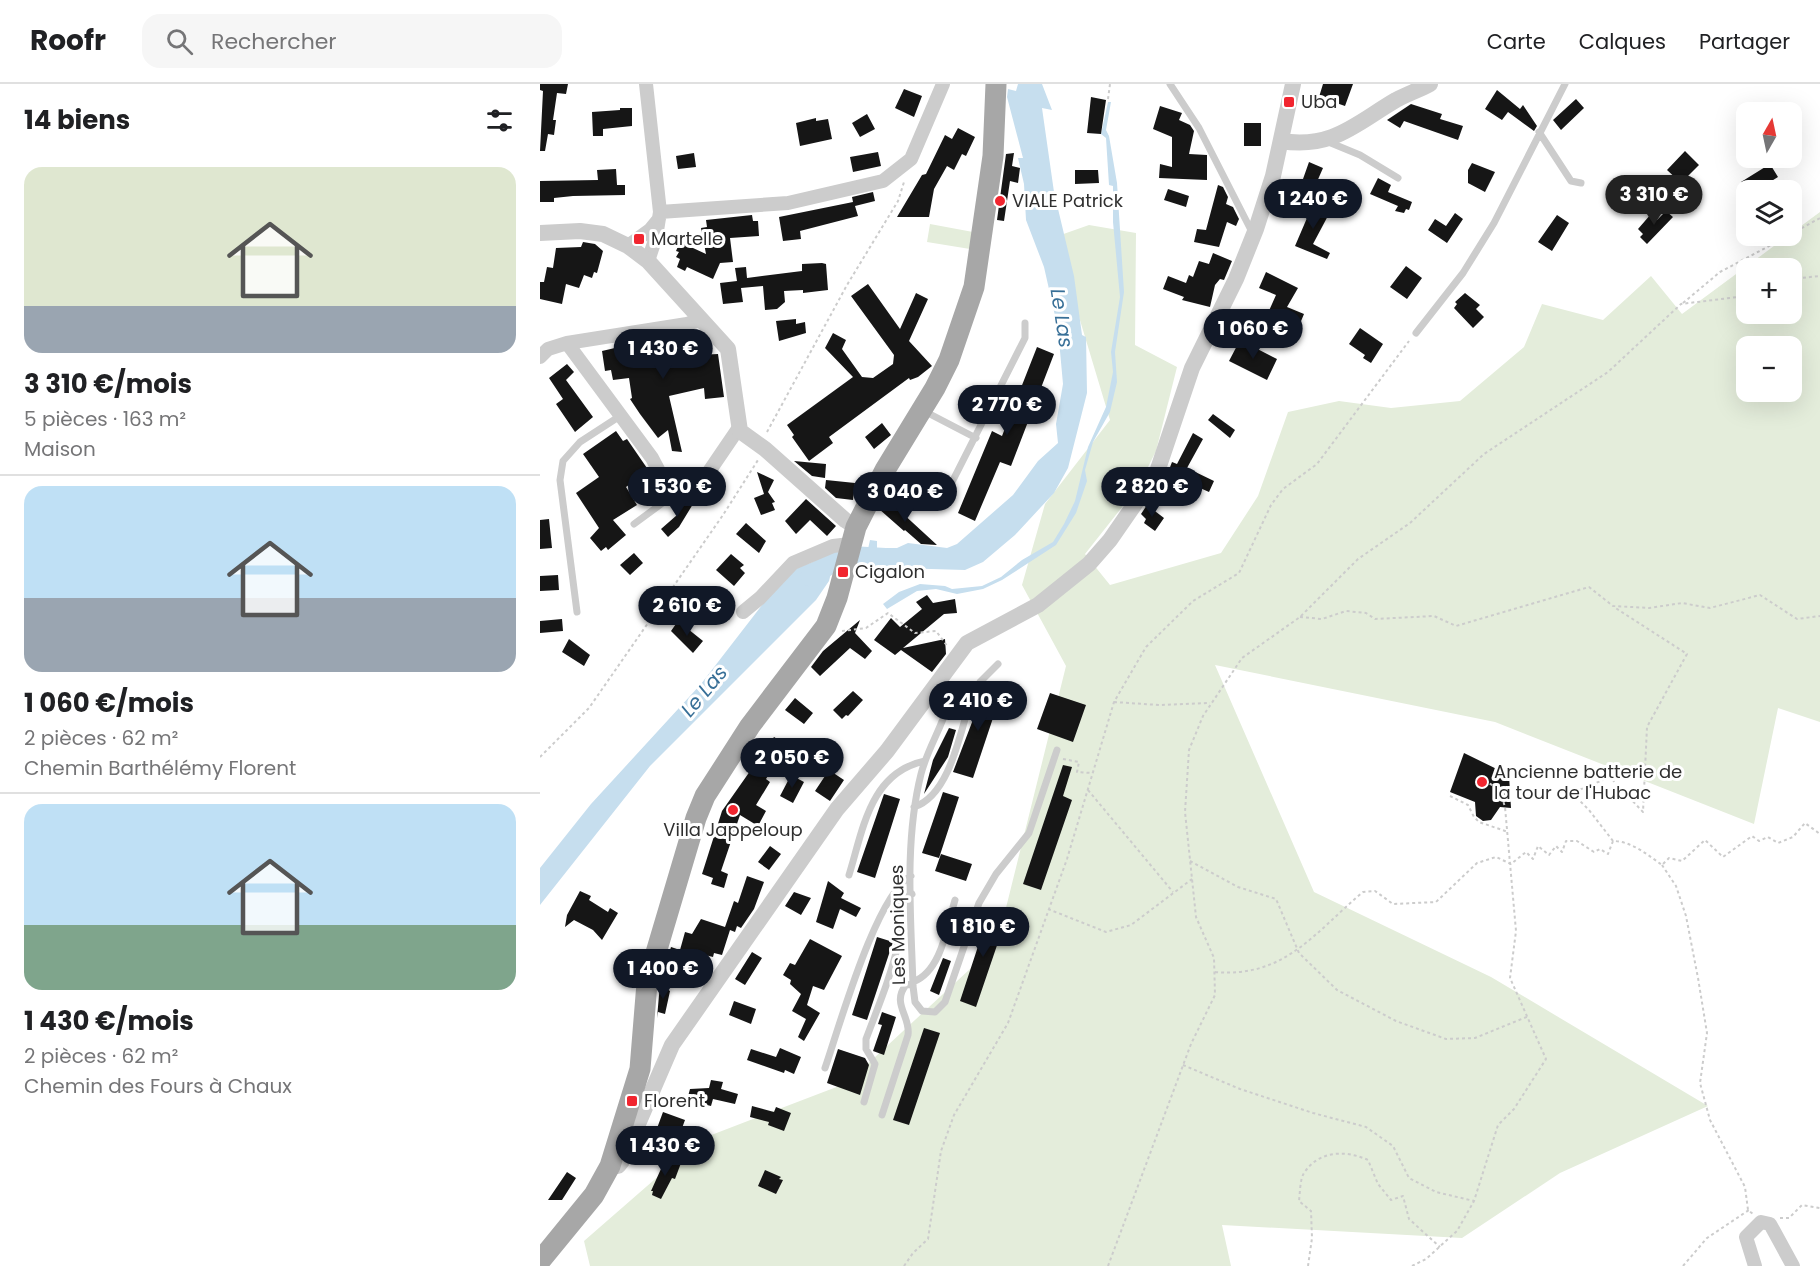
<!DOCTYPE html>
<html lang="fr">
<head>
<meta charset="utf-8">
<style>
  body { margin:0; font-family:Poppins,sans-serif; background:#f6f6f6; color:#202124; height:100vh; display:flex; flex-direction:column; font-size:22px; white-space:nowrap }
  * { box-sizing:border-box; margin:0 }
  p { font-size:20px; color:#757577 }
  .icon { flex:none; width:33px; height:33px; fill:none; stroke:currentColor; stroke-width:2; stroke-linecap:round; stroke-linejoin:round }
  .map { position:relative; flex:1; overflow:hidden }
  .drawer { display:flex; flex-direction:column; background:#fff; width:540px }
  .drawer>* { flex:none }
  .needle { width:39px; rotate:9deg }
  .tools { position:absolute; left:1196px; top:18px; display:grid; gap:12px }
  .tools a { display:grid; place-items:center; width:66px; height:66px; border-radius:12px; background:#fff; box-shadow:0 6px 24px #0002; font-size:30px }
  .price { position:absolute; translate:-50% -51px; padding:0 14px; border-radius:21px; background:#111827; color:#fff; font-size:20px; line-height:39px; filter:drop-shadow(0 2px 3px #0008) }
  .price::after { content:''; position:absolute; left:50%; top:36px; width:18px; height:14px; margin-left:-9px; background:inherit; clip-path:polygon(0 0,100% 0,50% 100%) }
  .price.on { background:#222; color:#fff }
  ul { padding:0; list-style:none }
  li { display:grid; align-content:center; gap:12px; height:318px; padding:0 24px }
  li+li { border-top:2px solid #e0e0e0 }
  li span { display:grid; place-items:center; height:186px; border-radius:18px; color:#555 }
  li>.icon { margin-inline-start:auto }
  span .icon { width:108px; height:108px; fill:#fffc; stroke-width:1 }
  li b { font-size:26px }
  h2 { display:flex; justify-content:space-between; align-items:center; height:72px; padding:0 24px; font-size:26px }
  header { display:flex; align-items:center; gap:36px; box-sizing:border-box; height:84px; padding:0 30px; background:#fff; border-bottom:2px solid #e0e0e0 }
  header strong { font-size:28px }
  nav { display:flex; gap:33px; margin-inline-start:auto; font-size:21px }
  .search { width:420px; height:54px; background:#f6f6f6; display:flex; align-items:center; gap:15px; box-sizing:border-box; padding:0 21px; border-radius:18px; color:#757577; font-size:22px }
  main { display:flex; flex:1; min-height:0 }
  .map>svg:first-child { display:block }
</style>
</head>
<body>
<header>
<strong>Roofr</strong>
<div class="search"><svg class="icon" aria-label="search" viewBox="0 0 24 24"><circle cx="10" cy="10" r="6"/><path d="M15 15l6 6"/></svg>Rechercher</div>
<nav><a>Carte</a><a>Calques</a><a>Partager</a></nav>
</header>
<main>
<section class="drawer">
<h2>14 biens<svg class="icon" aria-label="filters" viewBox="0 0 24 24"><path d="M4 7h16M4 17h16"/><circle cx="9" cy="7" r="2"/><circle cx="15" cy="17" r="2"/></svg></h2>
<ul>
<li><span style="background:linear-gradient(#dfe7d0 75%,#9aa5b1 0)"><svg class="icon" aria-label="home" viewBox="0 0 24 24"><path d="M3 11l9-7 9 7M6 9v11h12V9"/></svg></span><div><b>3 310 €/mois</b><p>5 pièces · 163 m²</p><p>Maison</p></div></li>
<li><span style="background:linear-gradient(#bfe0f5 60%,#9aa5b1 0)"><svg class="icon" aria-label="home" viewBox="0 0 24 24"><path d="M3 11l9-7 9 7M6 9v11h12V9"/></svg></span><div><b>1 060 €/mois</b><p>2 pièces · 62 m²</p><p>Chemin Barthélémy Florent</p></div></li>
<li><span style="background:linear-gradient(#bfe0f5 65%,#7fa58c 0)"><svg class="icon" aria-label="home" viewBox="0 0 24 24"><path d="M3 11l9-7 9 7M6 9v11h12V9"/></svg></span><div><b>1 430 €/mois</b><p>2 pièces · 62 m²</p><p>Chemin des Fours à Chaux</p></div></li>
</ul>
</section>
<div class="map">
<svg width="1280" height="1182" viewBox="0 0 1280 1182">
  <rect width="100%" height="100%" fill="#fff"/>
  <path fill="#e4eddb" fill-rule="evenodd" d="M1280,128V638L1238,624L1214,740L955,638L675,581L774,808L951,893L1168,1022L1020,1089L922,1154L682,1141L691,1182H50L44,1157L161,1055L307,999L457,860L526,582L482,501L505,420L570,336L515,153L549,141L596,149L595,261L637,283L616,367L598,403L545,470L570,501L681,469L718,412L748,328L799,317L851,324L920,317L984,263L1002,220L1063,236L1111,192L1142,230ZM1206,184H1251V230H1206ZM1206,262H1251V308H1206Z
    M390,140L433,148L430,165L387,158Z"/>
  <path fill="#c6deee" d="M478,0H502L512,26L502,24L514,108L534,192L542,251L546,253L547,309L528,384L514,409L475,451L443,478L425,486L324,483L330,456L337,457V464H357L368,459L407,464L417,460L473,411L498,377L518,359L516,340L523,300L518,245L504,183L486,136L484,100L478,74H483L467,13L468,5L476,7Z
    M568,18H571L566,46L569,52L577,99L584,208L575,268L577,298L570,328L553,358L545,386L547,397L536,429L516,461L462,496L443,505L417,510L396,505L377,507L347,525L343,520L359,508L380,500L405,502L412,505L442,502L461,493L482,476L513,458L524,440L535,417L548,363L566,323L573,288L571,268L580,213L573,138V102L569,101L566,54L561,50Z
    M296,469L289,497L276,516L110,682L0,821V784L51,720L161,600L236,503L252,486Z"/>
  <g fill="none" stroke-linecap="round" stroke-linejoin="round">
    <path stroke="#c6deee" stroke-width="21" d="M271,492L302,472L354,475"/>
  </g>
  <path fill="#161616" d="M0,0H28L26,10L17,9L13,36H16L14,51L8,50L5,67H0L3,7L0,6Z
    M783,0H813L805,22L779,13Z
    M364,5L382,12L374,33L355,24Z
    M957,6L980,25L983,21L997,42L994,47L968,28L962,36L945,25Z
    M551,13L566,16L561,50L547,49Z
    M1036,15L1044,24L1021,46L1013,36Z
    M871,20L902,30L900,35L923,42L918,56L864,37L860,44L847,36Z
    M620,22L642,29L639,36L650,41L654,47L649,70L667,71V96L619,94L620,80L632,83V53L613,45Z
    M80,24H92V42L63,45V52H53L52,28L80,26Z
    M327,30L335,45L320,53L312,39Z
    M276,34V37L288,35L292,55L260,62L256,39Z
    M704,39H721V62H704Z
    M418,44L435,53L426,72L422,70L414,86L407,82L394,105L389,133H357L382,91L386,90L405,51L412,55Z
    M1145,67L1159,81L1141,99L1127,86Z
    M338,68L341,82L313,88L310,73Z
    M154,69L156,83L138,85L136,72Z
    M474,69L472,82L480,84L478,99L470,97L464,137L457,136L466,70Z
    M769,78L783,84L776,100L763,95Z
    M932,79L955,88L945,108L928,99V86Z
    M1230,80L1238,93L1217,106H1206L1201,98Z
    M76,85L77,101H85V111L33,112L14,114V118H0V97L58,96L57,86Z
    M535,86H558L559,99L535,100Z
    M838,94L851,101L848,108L872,118L869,126L866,125L864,129L855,127L858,122L830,110Z
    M678,101L683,103L688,113L686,120L693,123L699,135L696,142L687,138L679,163L654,158L657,145L666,146Z
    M628,105L649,112L646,123L624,116Z
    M333,108L335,117L315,122L318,132L260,147L261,155L243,157L239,133L313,118L312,113Z
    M769,118L790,128L773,160L790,169L787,175L755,162L767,134L763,132Z
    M1126,127L1133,133L1107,160L1100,153L1103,150L1098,145L1111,130L1117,136Z
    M915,129L923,135L907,159L888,146L895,135L906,142Z
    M212,131L213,137H218L219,152L190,154L193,178L180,179L173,195L147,183L145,187L137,183L140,175L136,173L139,168L136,167L140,158L166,170L161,144L167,143L166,136Z
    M1017,131L1029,139L1012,167L998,158Z
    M43,158L55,160L63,167L57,189L54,188L52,194L44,191L39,204L26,200L22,220L0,215V198H4L7,183L13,184L16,164L41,163Z
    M673,169L692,177L684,196L680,195L675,201L670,223L642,216L644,213L623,205L628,192L646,199L649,191L653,193L659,177L669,180Z
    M282,179L286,180L288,206L263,209V206L244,207L245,218L237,225L225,226L223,202L201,204L203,218L183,220L180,199L197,197L195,184L206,183L207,194L262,187V180Z
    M866,182L882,194L867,215L850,203Z
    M726,188L758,204L747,223L764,230L759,242L728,229L736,211L719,204Z
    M328,200L360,245L376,209L388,215L369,257L392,282L378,293L370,296L369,294L289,353L293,359L269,377L252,353L254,351L247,341L313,293L285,264L293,249L306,256L302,265L322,293L333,294L353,280L354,271L311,212Z
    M925,209L940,221L936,225L944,233L933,244L914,224L917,220L915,218Z
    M256,235V240L265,238L266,249L239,257L236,237Z
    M820,244L843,260L831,279L823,274L825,271L809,260Z
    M122,253H134L139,272L178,270L184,313L165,315L164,304L129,312L142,368L132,367L128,346L118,354L100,330L90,315L92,314L89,294L73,296L71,286L65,287L62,267Z
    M700,256L737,275L727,296L689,277Z
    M497,263L514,270L471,382L460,378L435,437L418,429L452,347L462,352Z
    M27,280L34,288L26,296L53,333L35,348L16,320L23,315L9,294Z
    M673,330L695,346L690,354L668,336Z
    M342,339L351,351L334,365L325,353Z
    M76,347L83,357L87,355L109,387L86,403L97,421L73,436L86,451L68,466L66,463L61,467L50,454L59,444L36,409L59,393L43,370Z
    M653,349L663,355L647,384L674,397L669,408L640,395L630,416L619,412L632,378L637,380Z
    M254,377L286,380L285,394L272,392Z
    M217,388L234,396L228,408L235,418L232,419L235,426L221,431L214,414L224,410Z
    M286,396L315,399L313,416L296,414L285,404Z
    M266,415L296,442L287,452L270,436L256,450L245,437Z
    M142,416L153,420L139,443L128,453L121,445L137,431L136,425Z
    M347,416L360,427L397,461L381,460L365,446L364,447L339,425Z
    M607,421L624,434L615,447L604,439L606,435L601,430Z
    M9,435L12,464L0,465V436Z
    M206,439L226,457L219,469L196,450Z
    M94,469L103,479L90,491L80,481Z
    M191,470L204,481L200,484L205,489L194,502L176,486Z
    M18,491L19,506L0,507V492Z
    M166,506L180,516L168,531L149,519L156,509L162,513Z
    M387,511L393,519L415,515L417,529L404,530L363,564L405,555L406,570L392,588L361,566L355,571L334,556L351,534L360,543L382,525L376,518Z
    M22,535L23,547L0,549V537Z
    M320,536L315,549L332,567L325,575L310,564L280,592L271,583L283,567Z
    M138,537L163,557L153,569L131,547Z
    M29,555L50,571L44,582L22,568Z
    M447,599L463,604L433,694L413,688Z
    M313,607L323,616L308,632L306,631L302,635L293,626Z
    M510,609L546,621L533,658L497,645Z
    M255,614L273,629L264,640L245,626Z
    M409,644L416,646L408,673L384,710L393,676Z
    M234,653L247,661L226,695L230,698L216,721L226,727L218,742L200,731L181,787L188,790L184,804L171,800L173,794L162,790L182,727Z
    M924,669L969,691L971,724L960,723L951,736L943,737L936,732L935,718L910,708Z
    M523,681L532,683L523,712L532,716L501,806L483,800Z
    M289,686L304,696L290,717L275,707Z
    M251,691L264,698L253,719L240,712Z
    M403,708L419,713L399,774L382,769Z
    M344,710L360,715L335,794L317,788Z
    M230,762L241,770L229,786L218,778Z
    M401,770L432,780L426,797L395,787Z
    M207,792L224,798L214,825L201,844L197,842L195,848L190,846L182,871L174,869L173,873L165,871L158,901L122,893L131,863L140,866L145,848L152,850L161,835L185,843L194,817L198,819Z
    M288,797L304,809L301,814L321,824L316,833L300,825L293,845L276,838Z
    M40,807L51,812L49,816L68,828L70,824L78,829L62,856L53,846L34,836L25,843L27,831Z
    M254,808L271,814L261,831L245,822Z
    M450,826L467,832L436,923L420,917Z
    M337,853L353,858L327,936L312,931Z
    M270,855L302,872L284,906L273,902L267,921L280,929L264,957L258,953L266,935L252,927L261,910L250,900L251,896L243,891L250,879L255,881Z
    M212,868L222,874L205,901L195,895Z
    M403,874L411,877L399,911L390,907Z
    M120,900L130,907L125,930L118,928L117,934Z
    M194,917L216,925L211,940L189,931Z
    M342,928L356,933L344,971L333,967L342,941L338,940Z
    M384,944L400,949L369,1041L353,1036Z
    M240,964L261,973L254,990L245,986L244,989L207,976L211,965L236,973Z
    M298,965L325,974L329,981L320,1011L287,999Z
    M171,996L183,998L181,1005L198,1010L195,1020L173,1015L171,1022L147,1016L150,1005L169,1004Z
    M212,1022L234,1028L236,1023L251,1029L244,1047L228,1041L229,1038L210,1033Z
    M123,1028L145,1036L138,1055L116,1047Z
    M129,1074L141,1079L135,1095L132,1094L121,1115L112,1111L113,1107H111L125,1076Z
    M225,1086L241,1093L239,1095L243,1096L236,1110L218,1102Z
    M27,1088L36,1094L22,1116H8Z"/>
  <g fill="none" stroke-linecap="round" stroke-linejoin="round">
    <path stroke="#ccc" stroke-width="2" stroke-dasharray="3 3" stroke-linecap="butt" d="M568,15L570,0
      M1251,150L1280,134
      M1251,195L1280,192
      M1143,219L1180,188L1248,152
      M227,348L307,201L358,117L364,98
      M760,533L782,535L806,527L826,529L835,535L894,532L916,542L1049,503L1073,522L1109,524L1142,519L1170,524L1220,511L1257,535L1280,532
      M302,547L326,544L348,529L375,549L396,547L408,563
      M574,618L619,621L670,619
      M0,673L49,624L183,431L218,376
      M523,675L539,678L537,688L552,689
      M548,706L633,808
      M910,712L928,721L934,733L939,738L968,748
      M1073,757L1049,726L1032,709L1070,693L1103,728L1107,643L1147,570L1074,523
      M650,777L698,803L736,815L759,869L797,906L856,937L906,955L935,954L989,932
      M1122,781L1136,802L1146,832L1158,894L1167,949L1160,999L1170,1036L1205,1103L1208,1126L1213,1130
      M508,825L566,848L591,841L652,795
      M675,888C745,894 774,849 823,808L835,807L853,820L896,818L937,779L956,773L971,780L986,768L993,775L998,762L1009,771L1016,762L1022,768L1026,757H1037L1054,768L1060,765L1068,770L1073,757C1091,757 1108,771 1122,781L1129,774L1142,777L1165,756L1183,773L1212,752L1219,757L1228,753L1238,759L1253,753L1265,739L1280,750
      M643,981L700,1005L773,1029L826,1043L853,1062L869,1094L896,1108L934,1117
      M1240,1134H1249L1262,1121L1280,1124
      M364,1182L373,1169L388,1155L401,1067L414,1031L468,939L527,775L574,618L606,563L653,517L699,489L731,421L743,405L777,380L869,257
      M568,1182L651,960L675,911L674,874L656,833L645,728L649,666L663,632L702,574L760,533L818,475L870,439L944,370L1068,288L1141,220L1206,212
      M768,1182L772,1154L771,1127L759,1117C760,1109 760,1095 764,1089C779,1066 806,1066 828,1076L838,1100L851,1116L863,1112L869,1135L900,1163
      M872,1182L886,1175L917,1147L934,1117L958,1041L974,1025L1006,975L970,894L976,847L965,723C961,710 958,702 944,697L937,703
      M1143,1182L1167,1154L1209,1126"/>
    <path stroke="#ccc" stroke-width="7" d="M630,0L659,44L712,148
      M999,48L1031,97L1041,99
      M786,57L820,71L858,94
      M876,249L923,189L954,139L1025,0
      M384,327L436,354
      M405,412L485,254V239
      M94,440L132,412
      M37,528L20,396L23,377L40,358L80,332
      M396,603L406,612L408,621C401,645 387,666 381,690C364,758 371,833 373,902L375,918L382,927L395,928L405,918L439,819L456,790L489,749L517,666
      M374,723C411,711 421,644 432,611L440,598L458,580
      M309,791C323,746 330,688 385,677
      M373,898C402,887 407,842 415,816
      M285,984C299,944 336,810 371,792
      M324,1018L335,980L326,965V955C338,923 352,890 359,856C363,840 353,818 372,810
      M342,1031L368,951C371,933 351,919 366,901L373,900"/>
    <path stroke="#ccc" stroke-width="14" d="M106,0L120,128L116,153L108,177
      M120,128L248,119L343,97L371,75L403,0
      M88,162L110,146L119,135
      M27,259L112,374L132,412L166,392L198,345
      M0,273L8,265L27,259L147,240L160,236
      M203,528L220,514L253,479L293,462L310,460
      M1215,1182L1206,1153L1221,1138L1230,1140L1253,1182"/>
    <path stroke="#ccc" stroke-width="16" d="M741,57C793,65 815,40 856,16C867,10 879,6 890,0
      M0,149L40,147L63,150L88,162L108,177L188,265L200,347L225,365L305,436L316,443
      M70,1082H78L82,1077L132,961L297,725L347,667L427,559L498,521L549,480L570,456L617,388L652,284L696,195L716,145L733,92L753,0"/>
    <path stroke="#a7a7a7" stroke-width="21" d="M0,1177L54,1111L70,1082L100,985L107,899L156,734L165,712L210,642L286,542L297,514L316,443L345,386L395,304L409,276L434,203L453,72L456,0"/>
  </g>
  <g fill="#f1252f" stroke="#fff" stroke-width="2">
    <rect x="743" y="12" width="12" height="12" rx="3"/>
    <circle cx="460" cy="117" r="6"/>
    <rect x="93" y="149" width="12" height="12" rx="3"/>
    <rect x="297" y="482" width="12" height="12" rx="3"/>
    <circle cx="942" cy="698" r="6"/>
    <circle cx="193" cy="726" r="6"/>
    <rect x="86" y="1011" width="12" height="12" rx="3"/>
  </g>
  <g text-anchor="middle" stroke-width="6" stroke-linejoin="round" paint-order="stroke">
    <g font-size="18" fill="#2f2f2f" stroke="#fff" text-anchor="start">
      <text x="761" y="24">Uba</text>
      <text x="472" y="123">VIALE Patrick</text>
      <text x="111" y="161">Martelle</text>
      <text x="315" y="494">Cigalon</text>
      <text x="954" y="694">Ancienne batterie de<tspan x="954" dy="21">la tour de l'Hubac</tspan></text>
      <text x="193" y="752" text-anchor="middle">Villa Jappeloup</text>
      <text x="104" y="1023">Florent</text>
    </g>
    <g font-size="18" fill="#2f2f2f" stroke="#fff">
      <text transform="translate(358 841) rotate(-91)" y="6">Les Moniques</text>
    </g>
    <g font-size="20" font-style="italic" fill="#376f97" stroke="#fff">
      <text transform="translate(522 234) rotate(81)" y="7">Le Las</text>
      <text transform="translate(164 607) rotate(-50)" y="7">Le Las</text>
    </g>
  </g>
</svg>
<div class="tools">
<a><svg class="needle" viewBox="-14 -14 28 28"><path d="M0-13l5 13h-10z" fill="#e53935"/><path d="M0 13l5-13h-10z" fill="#757577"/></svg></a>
<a><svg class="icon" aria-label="layers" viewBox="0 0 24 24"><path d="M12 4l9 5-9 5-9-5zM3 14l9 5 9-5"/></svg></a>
<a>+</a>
<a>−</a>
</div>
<b class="price on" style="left:1114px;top:142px">3 310 €</b>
<b class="price" style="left:773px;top:146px">1 240 €</b>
<b class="price" style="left:713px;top:276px">1 060 €</b>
<b class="price" style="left:123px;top:296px">1 430 €</b>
<b class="price" style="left:467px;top:352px">2 770 €</b>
<b class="price" style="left:137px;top:434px">1 530 €</b>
<b class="price" style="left:612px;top:434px">2 820 €</b>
<b class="price" style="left:365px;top:439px">3 040 €</b>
<b class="price" style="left:147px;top:553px">2 610 €</b>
<b class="price" style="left:438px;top:648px">2 410 €</b>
<b class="price" style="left:252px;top:705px">2 050 €</b>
<b class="price" style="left:443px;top:874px">1 810 €</b>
<b class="price" style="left:123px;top:916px">1 400 €</b>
<b class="price" style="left:125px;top:1093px">1 430 €</b>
</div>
</main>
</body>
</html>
